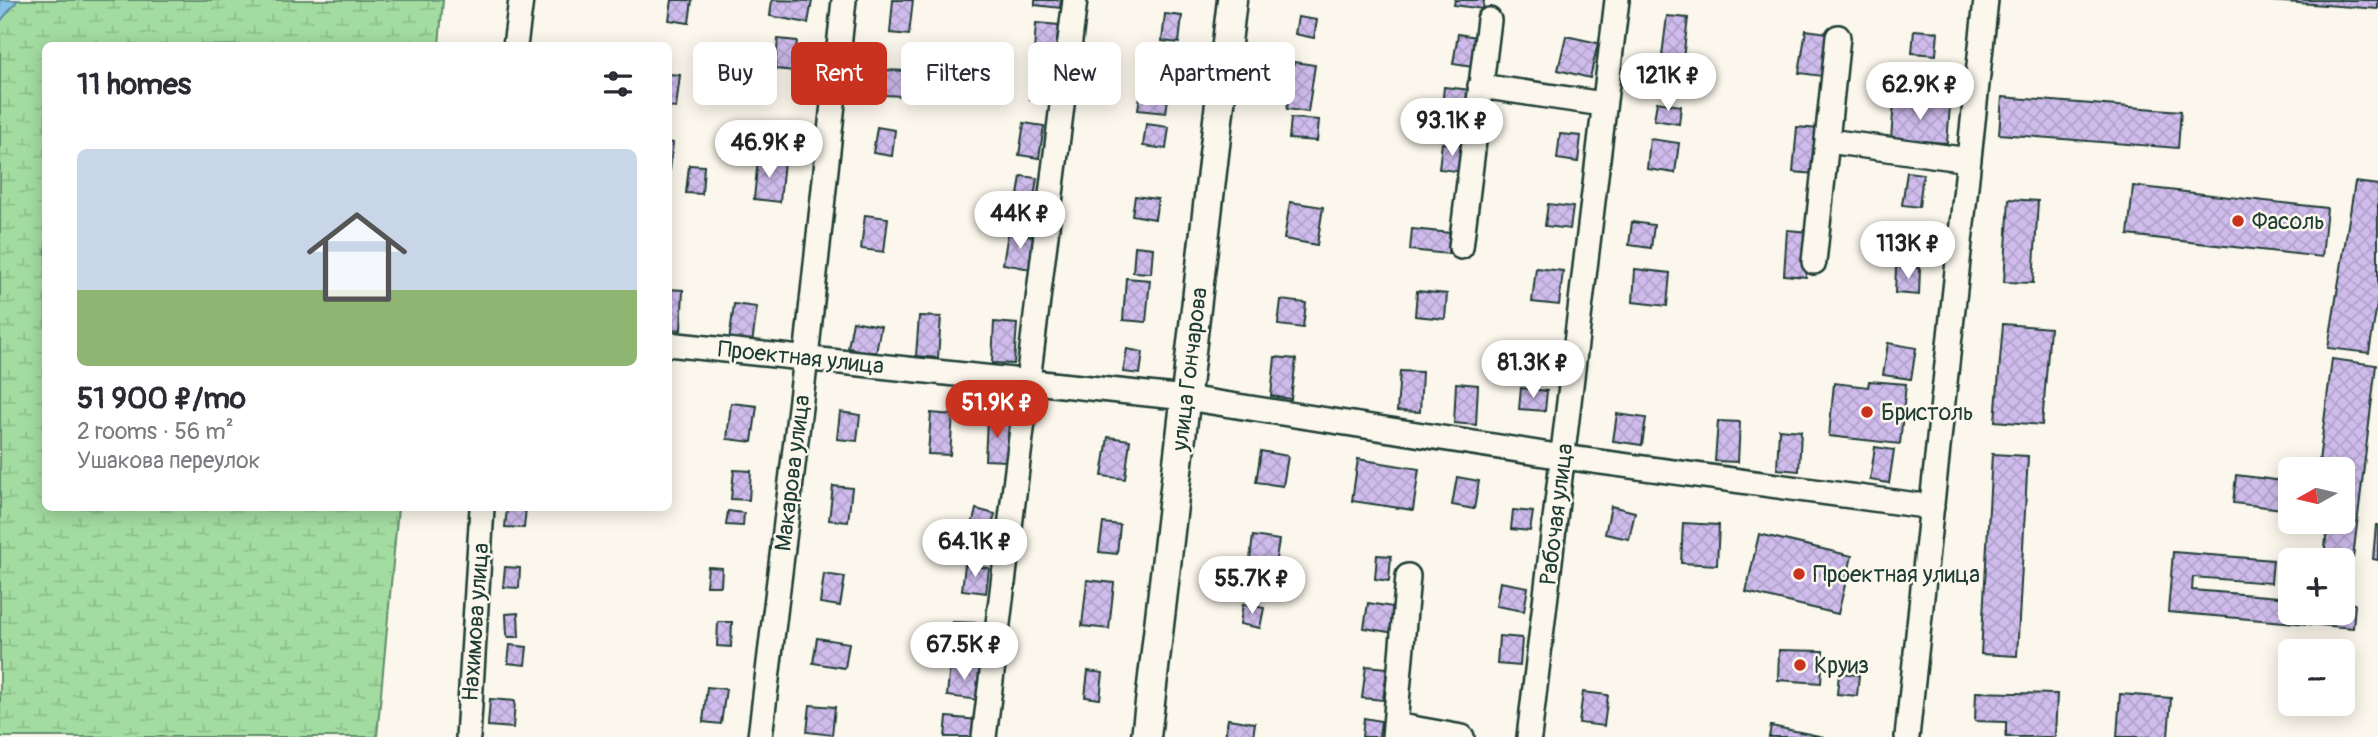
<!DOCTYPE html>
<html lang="en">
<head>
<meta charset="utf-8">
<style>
  body { margin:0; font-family:Pangolin,sans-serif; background:#f7f7f7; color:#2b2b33; height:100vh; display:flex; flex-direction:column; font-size:26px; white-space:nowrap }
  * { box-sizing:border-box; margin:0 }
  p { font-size:23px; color:#7c7c81 }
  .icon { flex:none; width:38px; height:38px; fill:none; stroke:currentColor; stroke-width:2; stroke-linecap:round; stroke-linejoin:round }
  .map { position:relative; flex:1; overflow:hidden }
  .panel { position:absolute; left:42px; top:42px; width:630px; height:469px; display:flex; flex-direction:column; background:#fff; border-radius:10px; box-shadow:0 4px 18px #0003 }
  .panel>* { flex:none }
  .top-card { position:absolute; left:693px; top:42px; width:665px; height:63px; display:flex; gap:14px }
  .needle { width:46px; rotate:262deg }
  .fabs { position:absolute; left:2278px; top:457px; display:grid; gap:14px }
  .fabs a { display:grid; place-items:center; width:77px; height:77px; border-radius:10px; background:#fff; box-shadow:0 4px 18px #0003; font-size:35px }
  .price { position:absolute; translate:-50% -60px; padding:0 16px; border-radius:24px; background:#fff; color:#222; font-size:23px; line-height:46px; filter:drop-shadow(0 2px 4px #0008) }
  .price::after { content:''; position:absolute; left:50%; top:42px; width:21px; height:16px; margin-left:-10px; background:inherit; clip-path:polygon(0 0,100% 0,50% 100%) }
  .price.active { background:#c8321e; color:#fff }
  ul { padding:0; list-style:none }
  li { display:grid; align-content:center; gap:14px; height:371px; padding:0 35px }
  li+li { border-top:2px solid #e1e1e2 }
  li span { display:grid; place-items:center; height:217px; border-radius:10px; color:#555 }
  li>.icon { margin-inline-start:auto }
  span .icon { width:126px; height:126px; fill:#fffc; stroke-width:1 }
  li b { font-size:30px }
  h2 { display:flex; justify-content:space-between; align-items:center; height:84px; padding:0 35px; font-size:30px }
  .chip { padding:0 24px; border-radius:10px; background:#fff; box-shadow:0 4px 18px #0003; font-size:24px; line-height:63px }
  .chip.active { background:#c8321e; color:#fff }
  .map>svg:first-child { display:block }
</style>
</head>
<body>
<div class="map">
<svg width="2378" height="737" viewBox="0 0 2378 737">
  <defs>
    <pattern id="wetland-marsh" width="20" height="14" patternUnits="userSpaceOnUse" patternTransform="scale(1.75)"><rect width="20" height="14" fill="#a3dca1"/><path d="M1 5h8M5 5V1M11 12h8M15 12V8" fill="none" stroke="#8cbe8b"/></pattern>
    <pattern id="building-cross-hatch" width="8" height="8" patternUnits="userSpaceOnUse" patternTransform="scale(1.75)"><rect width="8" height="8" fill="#cfbcec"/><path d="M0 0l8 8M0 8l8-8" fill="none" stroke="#b1a2cb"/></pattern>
  </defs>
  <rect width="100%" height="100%" fill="#fbf7ec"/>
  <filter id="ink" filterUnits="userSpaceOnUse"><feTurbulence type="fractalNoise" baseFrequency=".0143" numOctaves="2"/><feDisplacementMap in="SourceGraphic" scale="14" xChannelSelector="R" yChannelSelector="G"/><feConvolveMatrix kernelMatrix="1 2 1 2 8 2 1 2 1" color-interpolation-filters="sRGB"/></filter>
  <g filter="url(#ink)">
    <path fill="url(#wetland-marsh)" stroke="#618c6a" stroke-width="2" d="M0,0H443L439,45L46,46V508H398L377,737H0Z"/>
    <path fill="#88c2e7" stroke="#5e8d9f" stroke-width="2" d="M0,0H18L0,22Z"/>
    <path fill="url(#building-cross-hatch)" stroke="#1f3d34" stroke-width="2" d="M672,0H692L689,23L669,20Z
      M772,0L812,1L808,23L770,16Z
      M893,0H913L909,35L890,33Z
      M1035,0H1061L1060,8L1035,5Z
      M1455,0H1484L1483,9L1454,5Z
      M2378,0V9L2270,1V0Z
      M1165,14L1182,16L1179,43L1162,41Z
      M1667,16L1688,18L1683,59L1662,56Z
      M1298,17L1317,20L1314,38L1295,34Z
      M1036,23L1059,25L1056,54L1034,52Z
      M1806,30L1828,33L1822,76L1799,73Z
      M1914,30L1938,32L1936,55L1912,53Z
      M1458,34L1477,37L1473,67L1453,64Z
      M1566,36L1598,43L1590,78L1558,70Z
      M778,39L797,41L794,71L775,69Z
      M1294,62L1315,65L1308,112L1287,109Z
      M885,70L907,71L905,96L883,95Z
      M1033,73L1051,75L1048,101L1030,99Z
      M668,74L680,75L676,108L668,107Z
      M1444,87L1471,90L1468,118L1441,115Z
      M1141,89L1169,92L1166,113L1138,110Z
      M2002,97L2181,111L2178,148L1999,134Z
      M1657,102L1681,106L1679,124L1654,120Z
      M1894,102L1950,106L1947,143L1891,139Z
      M1291,118L1319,120L1317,141L1289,139Z
      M1024,123L1044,126L1039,158L1019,155Z
      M1146,124L1169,127L1166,149L1143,146Z
      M877,127L895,130L892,156L873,153Z
      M1797,127L1819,129L1815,174L1793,172Z
      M1560,134L1581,136L1578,162L1557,159Z
      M1650,139L1679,143L1675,173L1647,169Z
      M668,142L673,143L670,170H668Z
      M1442,143L1466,146L1463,172L1439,169Z
      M758,158L784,161L780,202L754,199Z
      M689,165L704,166L702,194L686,193Z
      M1907,172L1923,174L1919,207L1902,205Z
      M1021,176L1037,178L1033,205L1017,202Z
      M2355,182L2378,185V299L2369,353L2328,348Z
      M2133,186L2327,208L2322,257L2128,235Z
      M1135,196L1158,199L1155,219L1132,215Z
      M2009,199L2038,201L2033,283L2004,282Z
      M1290,202L1323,207L1317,245L1284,239Z
      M1548,204L1573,207L1570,229L1545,226Z
      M865,215L888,218L884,252L861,249Z
      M1632,222L1654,225L1651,248L1629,245Z
      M1412,229L1450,233L1448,254L1410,250Z
      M1787,230L1810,232L1806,277L1784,275Z
      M1008,233L1036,237L1031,269L1003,264Z
      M1135,246L1153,248L1151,273L1133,272Z
      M1896,267L1920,268L1919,295L1895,293Z
      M1536,268L1563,271L1559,305L1532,302Z
      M1635,269L1670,273L1667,306L1633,302Z
      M1126,278L1150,280L1146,322L1123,320Z
      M668,289L683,290L681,330L668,329Z
      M1417,291L1447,294L1445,319L1415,316Z
      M1281,300L1306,303L1303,328L1278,325Z
      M734,304L757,307L752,344L729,341Z
      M919,316L941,317L938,358L916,356Z
      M853,321L881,326L876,353L848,348Z
      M994,322L1017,324L1014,364L992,363Z
      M2003,324L2050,328L2042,425L1995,421Z
      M1888,343L1916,348L1911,379L1883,375Z
      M1127,349L1143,352L1140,374L1123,372Z
      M1275,357L1296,359L1291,399L1271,396Z
      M2332,359L2376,365L2353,558L2324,555L2328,522H2343V469H2318Z
      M1400,371L1422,372L1420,412L1397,411Z
      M1869,381L1906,384L1900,444L1829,436L1834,383L1868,387Z
      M1456,383L1478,385L1476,425L1454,423Z
      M1521,388L1547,391L1545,411L1519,409Z
      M731,403L757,406L752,442L727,439Z
      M840,412L860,415L857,441L837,439Z
      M931,413L953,415L950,455L928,454Z
      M1617,414L1646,418L1642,445L1613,441Z
      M987,420L1009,421L1007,461L985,460Z
      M1718,421L1740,422L1738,462L1715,461Z
      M1779,429L1801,431L1799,471L1777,469Z
      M1108,437L1130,440L1125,479L1102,476Z
      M1875,447L1894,450L1889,483L1870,480Z
      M1261,451L1288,456L1283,486L1256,482Z
      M1992,454L2028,456L2017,656L1981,654Z
      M1358,459L1419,469L1413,510L1352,501Z
      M734,470L751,471L749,500L731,499Z
      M2236,475L2291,482V510L2233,503Z
      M1457,477L1479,481L1474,509L1452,505Z
      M833,486L852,488L848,522L829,520Z
      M1611,506L1635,512L1629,539L1605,534Z
      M507,508H526L524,528L505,527Z
      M976,509L995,514L988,542L969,538Z
      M1513,510L1533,512L1530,531L1511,529Z
      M728,511L744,513L743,526L726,525Z
      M1103,523L1120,525L1117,554L1099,552Z
      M1683,523L1719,525L1717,565L1681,563Z
      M2376,525H2378V560L2373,559Z
      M1759,534L1852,556L1838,614L1746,592Z
      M1253,536L1279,540L1274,571L1249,567Z
      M2173,552L2273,560L2271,583L2193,577L2192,590L2291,598V612H2343V603L2355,604L2353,628L2168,612Z
      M1377,555L1391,556L1389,581L1375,579Z
      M965,565L989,568L986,593L962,590Z
      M505,567L520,568L519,588L503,587Z
      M708,567L722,568L721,586H706Z
      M824,574L845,577L840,606L820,603Z
      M1087,580L1114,583L1109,629L1082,626Z
      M1500,582L1528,587L1524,611L1496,606Z
      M1368,603L1399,608L1395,633L1364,628Z
      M1243,604L1264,608L1260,628L1240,624Z
      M518,613L519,637H507L506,614Z
      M718,622H732L731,647L717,646Z
      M952,622L981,623L979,652L951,651Z
      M1499,636L1522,638L1520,666L1497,664Z
      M817,638L849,643L845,668L813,663Z
      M510,645L527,647L525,665L508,663Z
      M1779,650L1823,651L1821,683L1778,680Z
      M950,663L982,667L979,700L947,696Z
      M1366,666L1387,668L1383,700L1362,698Z
      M1088,671L1103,673L1100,699L1085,697Z
      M1839,673L1859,675L1857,696L1837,694Z
      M707,687L726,689L721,724L703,722Z
      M1583,692L1608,695L1604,726L1579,723Z
      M1976,692L2057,694L2055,737H2006V722L1975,721Z
      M2120,694L2171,698L2168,737H2117Z
      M490,699L515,701L513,728L488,726Z
      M810,705L835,707L832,735L807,732Z
      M947,717L978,720L976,737H945Z
      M1364,718L1381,721L1379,737H1362Z
      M1228,719L1255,723L1253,737H1225Z
      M1771,726L1824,737H1769Z"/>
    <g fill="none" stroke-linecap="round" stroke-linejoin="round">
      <g stroke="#1f3d34" stroke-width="28">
        <path id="minor" d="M515,46L521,0
          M1480,86L1603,104
          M1828,141L1969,160
          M1461,247L1489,20
          M1814,262L1838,37
          M668,344L1186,398L1563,457L1932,507
          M1395,725L1462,737
          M468,737L482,508
          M760,737L806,358L844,0
          M984,737L1075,0
          M1394,737L1408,576
          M1529,737L1617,0
          M1907,737L1986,0"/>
      </g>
      <g stroke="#1f3d34" stroke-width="33">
        <path id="tertiary" d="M1146,737L1232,0"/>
      </g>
      <use href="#minor" stroke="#fbf7ec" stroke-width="23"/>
      <use href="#tertiary" stroke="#fbf7ec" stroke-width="28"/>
    </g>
  </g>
  <g fill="#c8321e" stroke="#fbf7ec" stroke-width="2.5">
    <circle cx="2238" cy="221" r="7"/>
    <circle cx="1867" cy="412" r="7"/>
    <circle cx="1799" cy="574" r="7"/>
    <circle cx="1800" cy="665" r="7"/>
  </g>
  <g text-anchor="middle" stroke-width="5" stroke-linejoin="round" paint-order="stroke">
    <g font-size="23" fill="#1f3d34" stroke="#fbf7ec" text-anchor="start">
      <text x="2252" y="229">Фасоль</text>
      <text x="1881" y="420">Бристоль</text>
      <text x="1813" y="582">Проектная улица</text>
      <text x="1814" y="673">Круиз</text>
    </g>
    <g font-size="23" fill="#1f3d34" stroke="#fbf7ec">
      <text transform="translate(801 357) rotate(6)" y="8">Проектная улица</text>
      <text transform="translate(1189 369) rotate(-83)" y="8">улица Гончарова</text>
      <text transform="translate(792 473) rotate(-83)" y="8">Макарова улица</text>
      <text transform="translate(1556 514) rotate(-83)" y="8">Рабочая улица</text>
      <text transform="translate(475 622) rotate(-86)" y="8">Нахимова улица</text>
    </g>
  </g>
</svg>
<div class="fabs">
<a><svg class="needle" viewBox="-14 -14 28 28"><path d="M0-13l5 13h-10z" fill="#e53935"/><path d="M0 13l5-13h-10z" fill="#7c7c81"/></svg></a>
<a>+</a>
<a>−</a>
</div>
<b class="price" style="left:1668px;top:113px">121K ₽</b>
<b class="price" style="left:1920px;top:122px">62.9K ₽</b>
<b class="price" style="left:1452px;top:158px">93.1K ₽</b>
<b class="price" style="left:769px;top:180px">46.9K ₽</b>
<b class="price" style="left:1020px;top:251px">44K ₽</b>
<b class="price" style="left:1908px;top:281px">113K ₽</b>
<b class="price" style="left:1533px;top:400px">81.3K ₽</b>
<b class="price active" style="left:997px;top:440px">51.9K ₽</b>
<b class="price" style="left:975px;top:579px">64.1K ₽</b>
<b class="price" style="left:1252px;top:616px">55.7K ₽</b>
<b class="price" style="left:964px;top:682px">67.5K ₽</b>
<div class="top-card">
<a class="chip">Buy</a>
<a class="chip active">Rent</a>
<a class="chip">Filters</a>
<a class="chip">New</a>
<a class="chip">Apartment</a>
</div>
<section class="panel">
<h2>11 homes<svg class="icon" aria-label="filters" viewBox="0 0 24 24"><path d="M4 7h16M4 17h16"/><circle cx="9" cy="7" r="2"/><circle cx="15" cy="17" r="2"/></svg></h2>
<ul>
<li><span style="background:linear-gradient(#c9d6e8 65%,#8fb573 0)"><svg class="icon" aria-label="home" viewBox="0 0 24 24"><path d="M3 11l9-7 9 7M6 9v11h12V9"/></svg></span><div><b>51 900 ₽/mo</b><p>2 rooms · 56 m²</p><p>Ушакова переулок</p></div></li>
</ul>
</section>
</div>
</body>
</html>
